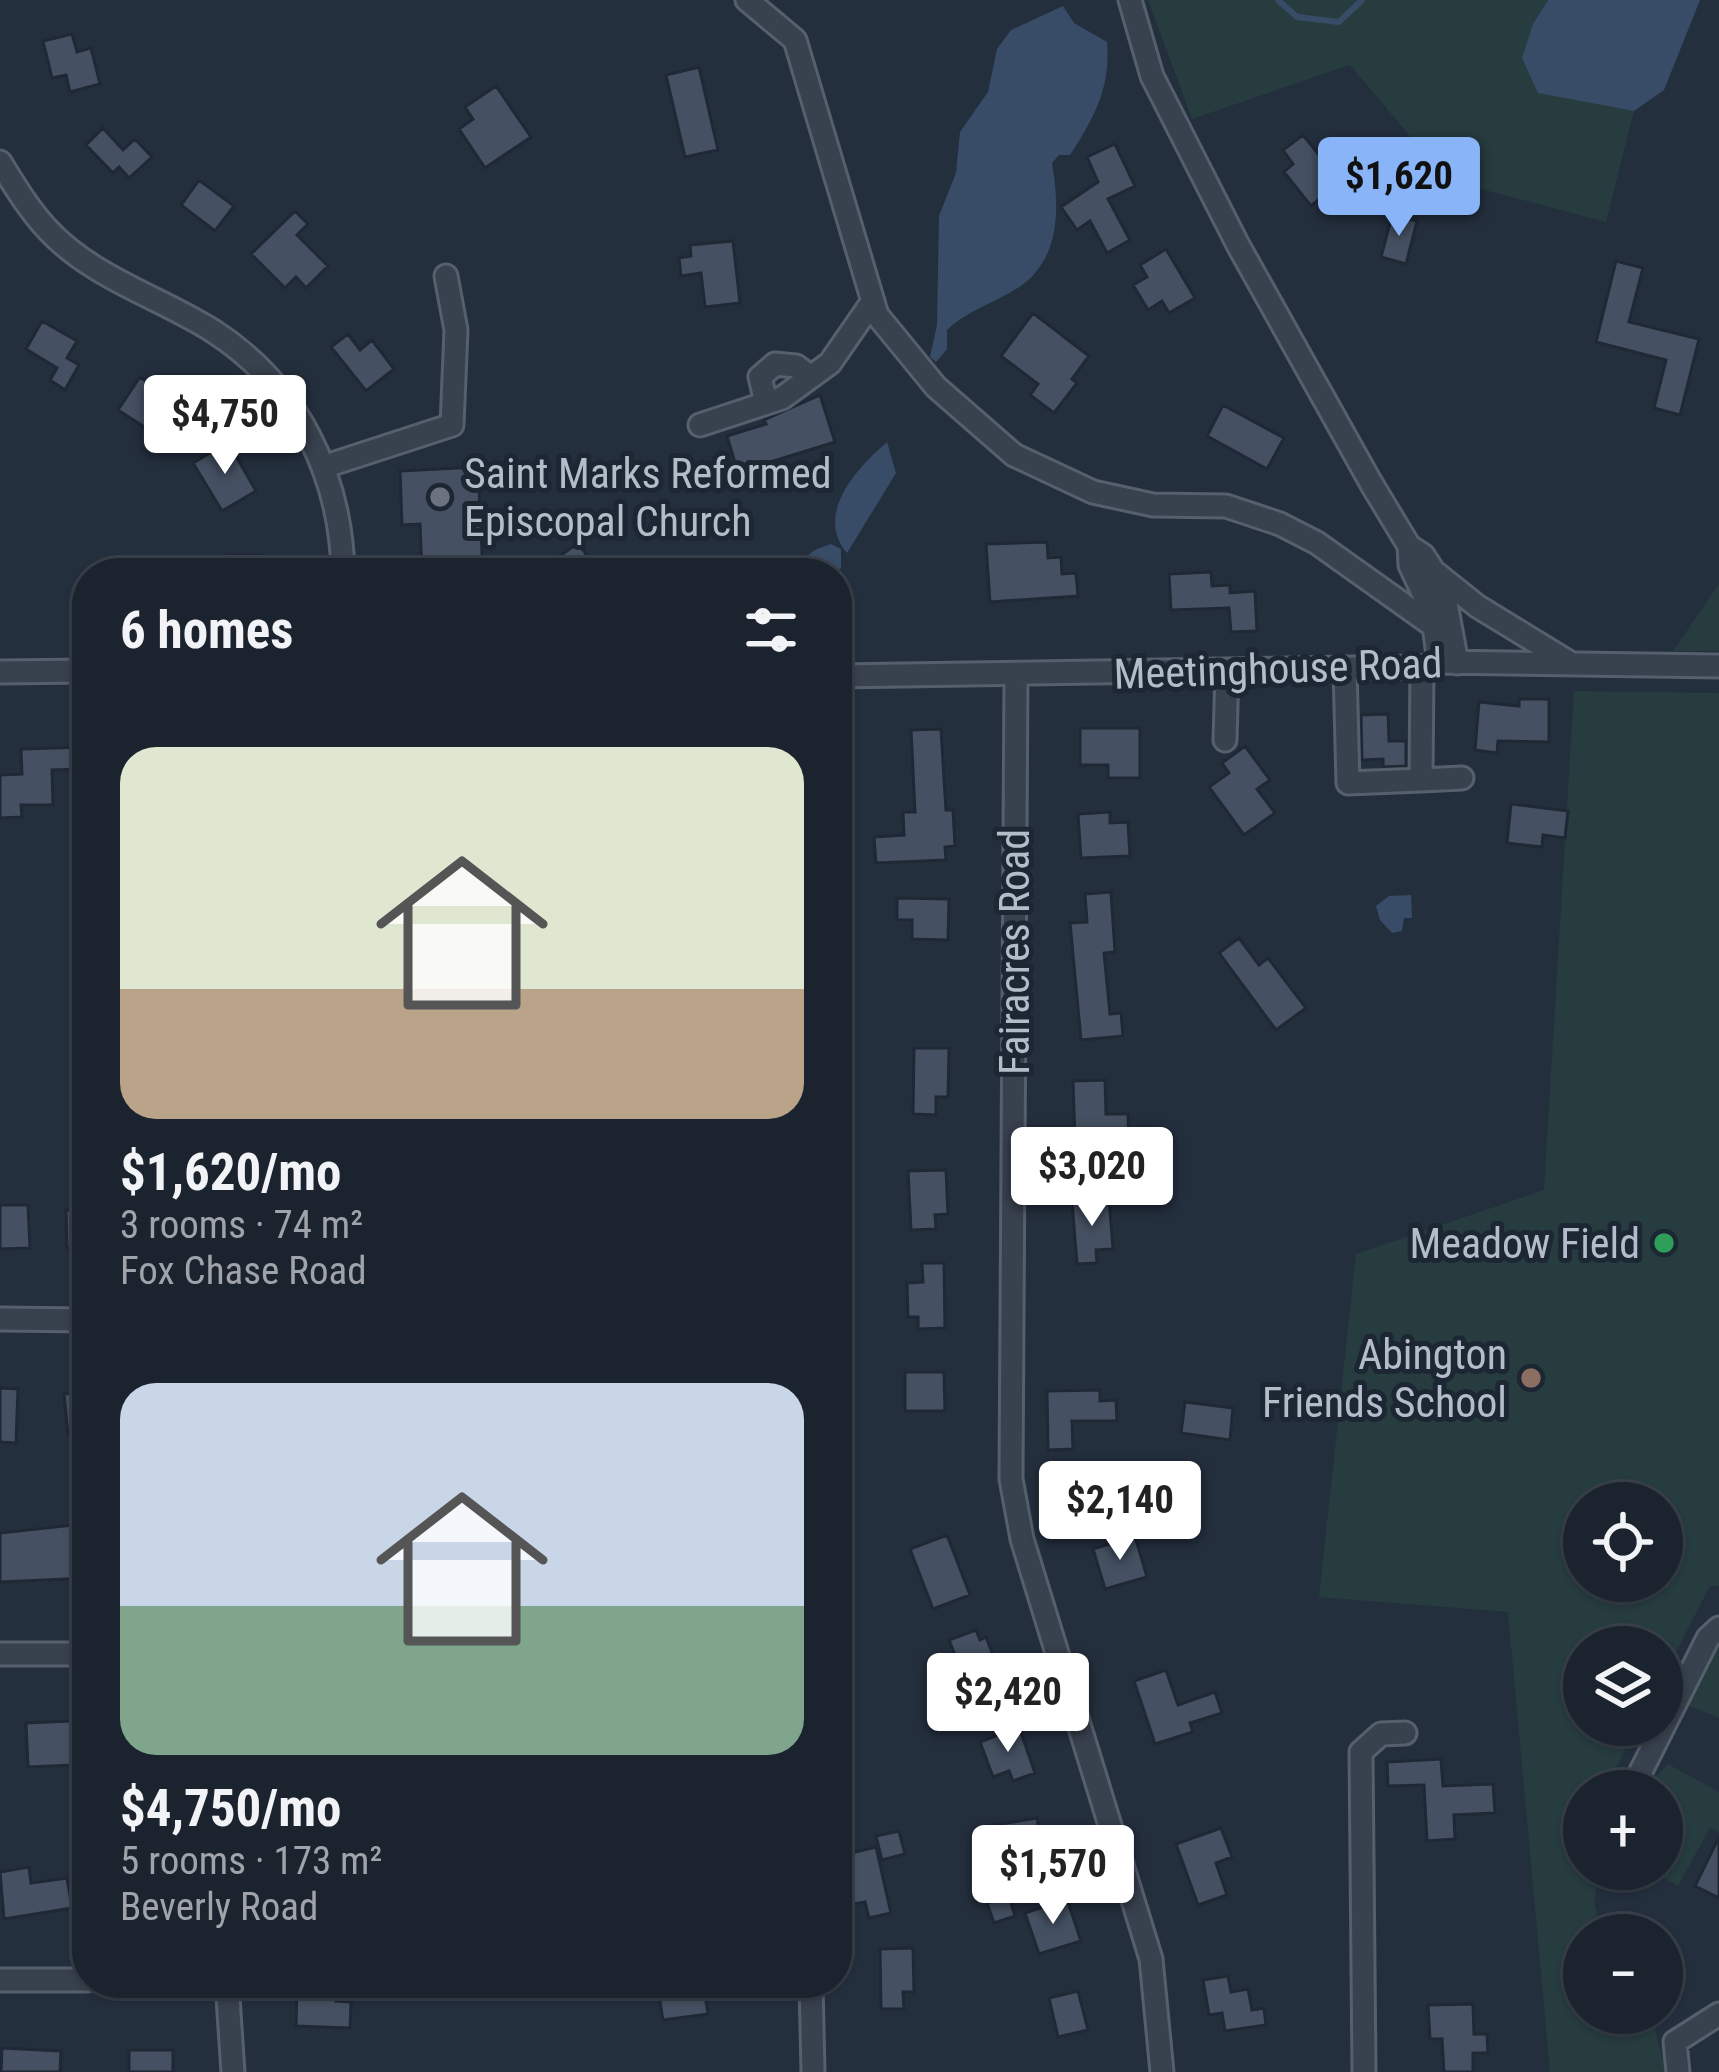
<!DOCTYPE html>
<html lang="en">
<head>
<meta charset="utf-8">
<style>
  body { margin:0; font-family:"Roboto Condensed",sans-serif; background:#242b36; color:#f1f3f6; height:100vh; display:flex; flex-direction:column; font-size:45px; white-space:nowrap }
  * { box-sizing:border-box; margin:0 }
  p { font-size:39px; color:#a0a4aa }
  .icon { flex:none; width:66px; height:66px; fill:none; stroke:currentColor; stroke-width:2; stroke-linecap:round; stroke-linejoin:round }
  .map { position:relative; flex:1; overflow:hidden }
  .details { position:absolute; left:72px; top:558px; width:780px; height:1440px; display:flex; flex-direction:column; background:#1b232e; border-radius:48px; box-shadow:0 3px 9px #0004,0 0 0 3px #39404a }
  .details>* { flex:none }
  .fabs { position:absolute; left:1563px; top:1482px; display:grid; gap:24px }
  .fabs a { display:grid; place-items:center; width:120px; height:120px; border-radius:50%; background:#1b232e; box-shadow:0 3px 9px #0004,0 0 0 3px #39404a; font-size:60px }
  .price { position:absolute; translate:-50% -102px; padding:0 27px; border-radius:12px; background:#fff; color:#222; font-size:39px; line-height:78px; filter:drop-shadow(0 3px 6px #0008) }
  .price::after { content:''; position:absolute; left:50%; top:72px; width:36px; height:27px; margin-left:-18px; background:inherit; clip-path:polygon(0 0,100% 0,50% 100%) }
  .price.on { background:#8ab4f8; color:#111 }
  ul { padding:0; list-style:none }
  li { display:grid; align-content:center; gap:24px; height:636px; padding:0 48px }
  li span { display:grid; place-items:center; height:372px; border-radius:36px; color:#555 }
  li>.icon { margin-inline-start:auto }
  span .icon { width:216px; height:216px; fill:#fffc; stroke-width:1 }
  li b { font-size:51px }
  h2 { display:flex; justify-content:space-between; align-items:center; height:144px; padding:0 48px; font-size:51px }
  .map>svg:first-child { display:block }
</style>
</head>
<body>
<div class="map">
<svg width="1719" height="2072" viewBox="0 0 1719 2072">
  <rect width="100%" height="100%" fill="#242f3e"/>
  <path fill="#263c3f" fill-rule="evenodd" d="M1148,0H1548L1533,24L1538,92L1634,111L1606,222L1447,180L1350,65L1192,119Z
    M1719,584V651H1673Z
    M1574,691L1719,693V1586H1710L1662,1679V1647H1584V1725H1638L1613,1774L1611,1791H1584V1869H1599L1594,1902L1602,1935H1584V2013H1651L1666,2072H1550L1508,1612L1319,1597L1356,1254L1544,1190ZM1584,1503H1662V1581H1584Z
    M1719,1648V1718L1685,1704L1709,1652Z
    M1668,1764L1719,1792V1832L1710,1828L1678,1886L1664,1878V1800L1652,1781Z"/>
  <path fill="#394c67" d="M1548,0H1700L1664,90L1634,111L1538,93L1522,58L1533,24Z
    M1063,6L1074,23L1107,42C1111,87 1094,118 1070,155H1059L1052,163C1058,199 1061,243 1035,273C1016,297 971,306 947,330V349L936,362L930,357L937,325L939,216L956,173L960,132L988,92L997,49L1011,30Z
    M887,442L896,473L847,553C814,514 857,468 887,442Z
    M831,544L841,549V568L834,573H801C803,554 813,550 831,544Z
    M1411,895L1412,918H1404L1402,931L1392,933L1380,920L1376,906L1389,896Z"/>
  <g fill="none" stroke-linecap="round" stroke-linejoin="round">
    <path stroke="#394c67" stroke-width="6" d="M1278,0L1297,17L1339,22L1362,0"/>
  </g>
  <path fill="#455162" stroke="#1f2835" stroke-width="3" d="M72,34L77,52L91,48L100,84L70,92L66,75L52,78L43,41Z
    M699,67L718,150L685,157L666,75Z
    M496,86L531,137L485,168L459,129L473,119L465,107Z
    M103,128L123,150L135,139L152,157L129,178L119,167L113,173L86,145Z
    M1303,135L1341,182L1311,206L1284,172L1293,164L1283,150Z
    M1115,144L1135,186L1108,199L1130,240L1107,253L1090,221L1077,230L1061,207L1098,182L1087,157Z
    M1428,172L1447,196L1430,209L1411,185Z
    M199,180L234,206L215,231L181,205Z
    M295,211L308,224L297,235L328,266L306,288L296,277L285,288L251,254Z
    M1392,215L1417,221L1406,264L1381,257Z
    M733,241L740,303L705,307L701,273L681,276L679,258L691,256L690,245Z
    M1166,249L1195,298L1169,313L1162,301L1148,310L1133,285L1147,277L1140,265Z
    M1616,261L1643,268L1629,322L1699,339L1680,415L1654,408L1666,360L1596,342Z
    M1033,313L1089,356L1072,379L1077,383L1054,413L1030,395L1038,384L1001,356Z
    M42,321L77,341L67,358L79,365L65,390L50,380L57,368L26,349Z
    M348,334L360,350L372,340L394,369L366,391L331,347Z
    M140,377L187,408L166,441L118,410Z
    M820,395L835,442L764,464L767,472L740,480L727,436L766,424L764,420Z
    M1223,405L1284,438L1267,469L1207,436Z
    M228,442L256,491L222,511L193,463Z
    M478,467L483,573H422L420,524L402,525L400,471Z
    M1047,542L1048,558L1061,557L1062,574L1076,573L1078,596L990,602L986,544Z
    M578,543L600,573H572L560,556Z
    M229,555H260V573H229Z
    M1211,572L1212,586L1230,585V593L1255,591L1257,631L1231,632L1229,608L1171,610L1169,574Z
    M1519,699H1549V742L1498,741L1497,753L1475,750L1479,702L1519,706Z
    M1388,714L1389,741H1406V766L1383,767V759L1362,760L1361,715Z
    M1080,728H1140V778H1108V765H1080Z
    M941,729L946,810H953L955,846L945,847L946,860L876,863L874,837L904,835L903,812H915L911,730Z
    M1245,746L1270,780L1257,789L1275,813L1244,835L1209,787L1229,773L1222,763Z
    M87,747V769L52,770L53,805H21L22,817L0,818V775L22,774L21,749Z
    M1511,804L1568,811L1565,838L1543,835L1542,847L1507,843Z
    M1110,812V823L1128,822L1130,856L1081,858L1078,814Z
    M1111,892L1115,952L1104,953L1110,1014L1121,1013L1123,1036L1081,1040L1070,923L1087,922L1085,894Z
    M897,898L949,899L948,940L912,939V920H897Z
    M1239,938L1259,965L1268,958L1306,1008L1276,1030L1219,953Z
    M914,1048H949L948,1097H936V1115L913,1114Z
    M1105,1080L1106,1114H1128L1129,1142L1075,1143L1073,1081Z
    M946,1170L948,1214L935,1215L936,1229L911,1230L908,1171Z
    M1109,1199L1113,1249L1096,1250L1097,1263L1077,1264L1072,1202Z
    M0,1205H28L30,1248L0,1249Z
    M66,1210H87V1247L67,1248Z
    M922,1263H944L945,1328L918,1329V1317H908L907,1283L923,1282Z
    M905,1372H944L945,1411H905Z
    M0,1388L18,1389L16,1443L0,1442Z
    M1100,1390V1401L1116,1400L1117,1421H1072L1073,1449L1048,1450L1047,1391Z
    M87,1392V1433L68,1434L64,1394Z
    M1185,1402L1233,1408L1230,1440L1181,1433Z
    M82,1524L83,1538H87V1578L0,1582V1533Z
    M947,1535L970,1595L933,1609L910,1549Z
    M1135,1536L1147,1577L1105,1589L1093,1549Z
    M976,1630L980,1640L986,1637L1005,1686L972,1699L949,1640Z
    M1166,1670L1178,1705L1215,1692L1222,1713L1190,1723L1193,1732L1155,1744L1134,1681Z
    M72,1721L74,1765L28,1767L26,1723Z
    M1019,1727L1035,1773L1013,1781L1009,1771L993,1777L980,1742Z
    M1441,1759L1443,1786L1493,1784L1495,1813L1454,1815L1455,1839L1427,1841L1424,1785L1388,1786L1387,1762Z
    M1037,1818L1044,1862L1017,1866L1015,1848L980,1854L976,1828Z
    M1221,1828L1232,1857L1216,1863L1227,1895L1198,1905L1176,1844Z
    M899,1831L905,1854L882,1860L876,1836Z
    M1719,1837V1898L1695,1886Z
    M876,1847L891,1913L869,1918L865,1902L854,1904L843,1855Z
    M29,1867L31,1883L67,1878L72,1908L4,1919L0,1872Z
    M1009,1896L1015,1916L994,1923L987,1903Z
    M1067,1899L1081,1941L1039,1954L1025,1913Z
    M913,1948L914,1992H903L904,2009H881L880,1949Z
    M1228,1976L1231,1992L1248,1989L1252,2010L1264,2008L1266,2025L1225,2031L1222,2013L1209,2015L1203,1980Z
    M297,1983H322V1991H336V2001L351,2002L350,2028L296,2026Z
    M668,1983H703L708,2014L663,2020L657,1984Z
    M1078,1991L1088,2030L1058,2037L1049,1998Z
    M1473,2004L1474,2034H1487L1488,2053H1473V2072H1444L1442,2039H1430L1428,2005Z
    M2,2048L61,2051L60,2072H1Z
    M129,2050H173V2072H129Z"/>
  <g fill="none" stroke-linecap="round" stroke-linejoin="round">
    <g stroke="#565f6c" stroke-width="27">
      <path id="minor" d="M747,0L795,40L877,315L936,387L1014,455L1093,492L1153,505L1226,506L1280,524L1317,543L1435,627
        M1130,0L1152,76L1238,245L1371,483L1409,546L1423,555L1432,569L1445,598L1457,663
        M0,162C14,185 29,210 48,230C93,278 159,297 213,331C297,385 341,475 343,573
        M766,403L760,377L775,364L796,366L811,377
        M700,425L782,398L830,363L873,301
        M326,466L452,425L456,330L446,276
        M1409,546L1410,565L1432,612L1439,662
        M1437,574L1477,606L1570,663
        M1345,668L1348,783L1421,780L1422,667
        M0,672L87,671
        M1016,675L1011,1479L1022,1539L1151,1959L1162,2072
        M837,676L1422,667L1439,662L1719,666
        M1225,740L1227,671
        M1421,780L1462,778
        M0,1319L87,1320
        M0,1654H87
        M1634,1785L1708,1638L1719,1628
        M0,1980H87
        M227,1983L233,2072
        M811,1983L813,2072
        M1364,2072L1361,1752L1381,1734L1405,1733
        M1678,2072L1675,2042L1719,2014"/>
    </g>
    <use href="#minor" stroke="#38414e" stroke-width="21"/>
  </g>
  <circle fill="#6b7280" stroke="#1d2633" stroke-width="4.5" cx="440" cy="497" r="12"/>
  <circle fill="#2e9e5b" stroke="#1d2633" stroke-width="4.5" cx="1664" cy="1243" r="12"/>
  <circle fill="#8d6e63" stroke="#1d2633" stroke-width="4.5" cx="1531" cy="1378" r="12"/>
  <g text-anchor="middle" stroke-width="10" stroke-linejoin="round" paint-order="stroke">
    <g font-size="42" fill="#b4bcc9" stroke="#1d2633" text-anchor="end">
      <text x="464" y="488" text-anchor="start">Saint Marks Reformed<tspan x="464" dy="48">Episcopal Church</tspan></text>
      <text x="1640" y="1258">Meadow Field</text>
      <text x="1507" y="1369">Abington<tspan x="1507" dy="48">Friends School</tspan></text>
    </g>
    <g font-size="42" fill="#b4bcc9" stroke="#1d2633">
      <text transform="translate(1278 668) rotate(-2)" y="15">Meetinghouse Road</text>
      <text transform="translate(1014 952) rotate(-90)" y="15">Fairacres Road</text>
    </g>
  </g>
</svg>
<div class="fabs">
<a><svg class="icon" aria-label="locate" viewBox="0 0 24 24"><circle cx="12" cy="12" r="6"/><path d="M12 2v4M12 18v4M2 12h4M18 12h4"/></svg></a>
<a><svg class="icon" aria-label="layers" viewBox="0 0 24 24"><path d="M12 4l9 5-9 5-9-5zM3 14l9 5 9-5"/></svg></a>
<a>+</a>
<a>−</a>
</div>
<b class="price on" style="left:1399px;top:239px">$1,620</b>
<b class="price" style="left:225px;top:477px">$4,750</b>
<b class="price" style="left:1092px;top:1229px">$3,020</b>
<b class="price" style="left:1120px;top:1563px">$2,140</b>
<b class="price" style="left:1008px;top:1755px">$2,420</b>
<b class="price" style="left:1053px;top:1927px">$1,570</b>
<section class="details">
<h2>6 homes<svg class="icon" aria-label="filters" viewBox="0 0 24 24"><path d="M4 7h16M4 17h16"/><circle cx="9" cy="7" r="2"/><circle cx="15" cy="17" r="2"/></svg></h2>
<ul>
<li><span style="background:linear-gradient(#dfe7d0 65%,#b9a48a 0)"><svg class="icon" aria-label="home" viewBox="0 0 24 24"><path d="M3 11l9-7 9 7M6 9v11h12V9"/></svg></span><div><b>$1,620/mo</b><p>3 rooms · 74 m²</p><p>Fox Chase Road</p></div></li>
<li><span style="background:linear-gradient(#c9d6e8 60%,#7fa58c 0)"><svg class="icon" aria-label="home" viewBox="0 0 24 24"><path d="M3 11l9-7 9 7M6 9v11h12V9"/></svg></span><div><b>$4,750/mo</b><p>5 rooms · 173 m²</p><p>Beverly Road</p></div></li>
</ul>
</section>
</div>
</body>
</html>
